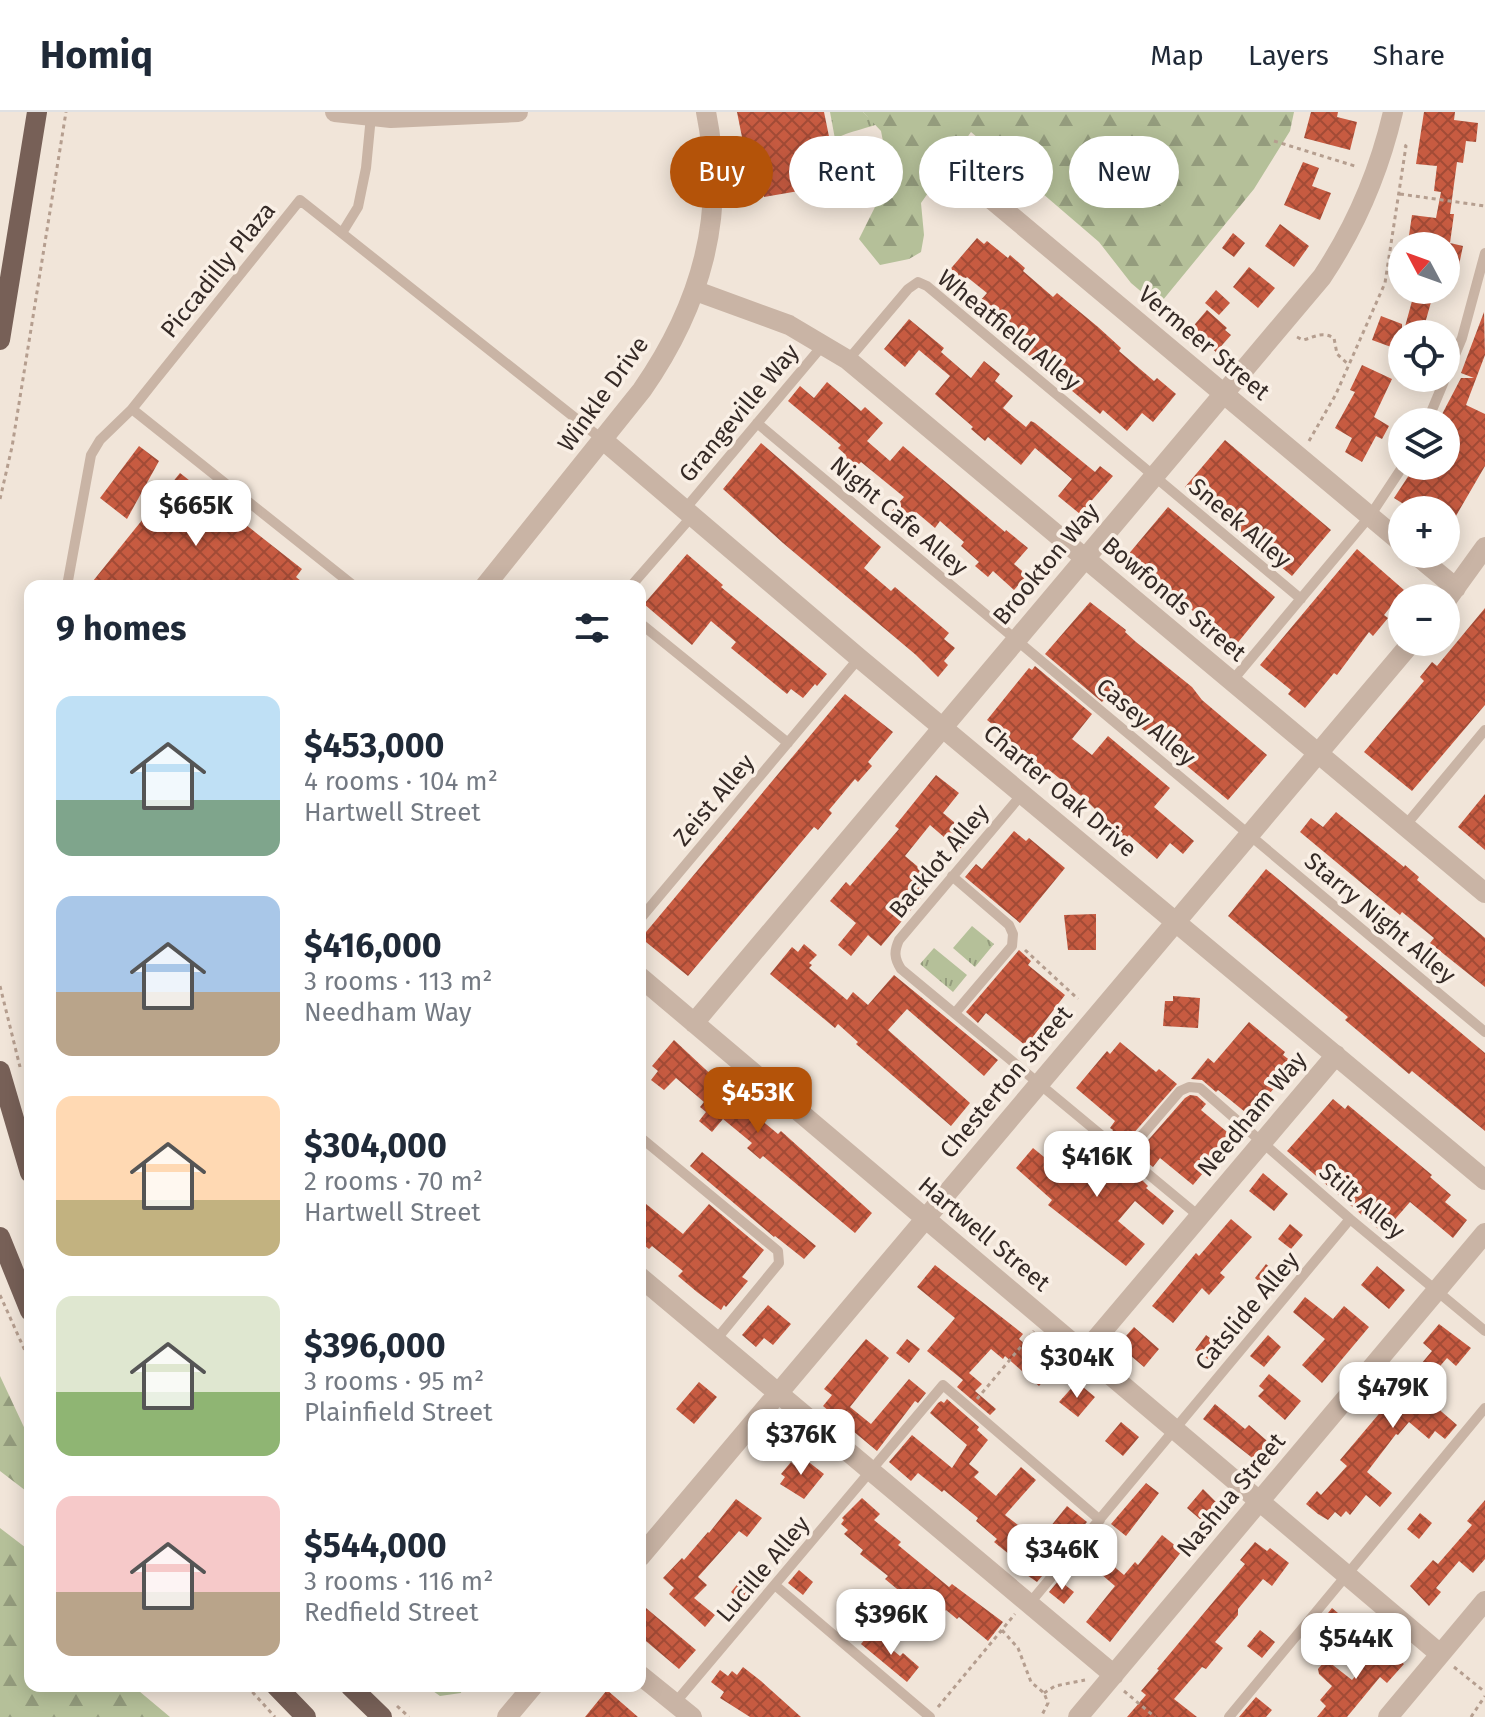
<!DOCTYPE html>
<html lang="en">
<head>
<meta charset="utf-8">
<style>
  body { margin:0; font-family:"Fira Sans",sans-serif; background:#f6f6f7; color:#1f2937; height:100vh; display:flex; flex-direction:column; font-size:30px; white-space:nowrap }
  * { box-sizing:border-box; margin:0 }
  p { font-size:26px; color:#747a83 }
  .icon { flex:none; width:44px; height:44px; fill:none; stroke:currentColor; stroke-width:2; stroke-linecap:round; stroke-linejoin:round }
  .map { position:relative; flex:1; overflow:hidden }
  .details { position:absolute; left:24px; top:468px; width:622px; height:1112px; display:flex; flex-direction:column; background:#fff; border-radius:16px; box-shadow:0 4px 20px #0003 }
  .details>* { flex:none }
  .hud { position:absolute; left:670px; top:24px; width:694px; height:72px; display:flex; gap:16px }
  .needle { width:52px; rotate:311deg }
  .fabs { position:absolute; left:1388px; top:120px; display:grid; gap:16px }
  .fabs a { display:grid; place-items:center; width:72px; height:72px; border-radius:50%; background:#fff; box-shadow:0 4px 20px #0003; font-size:40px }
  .price { position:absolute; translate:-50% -68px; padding:0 18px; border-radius:16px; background:#fff; color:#222; font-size:26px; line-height:52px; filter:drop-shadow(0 2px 4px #0008) }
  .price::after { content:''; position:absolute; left:50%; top:48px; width:24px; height:18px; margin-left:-12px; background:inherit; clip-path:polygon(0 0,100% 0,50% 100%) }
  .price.current { background:#b45309; color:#fff }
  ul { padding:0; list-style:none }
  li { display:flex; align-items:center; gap:24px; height:200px; padding:0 32px }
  li span { display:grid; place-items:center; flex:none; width:224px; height:160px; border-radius:16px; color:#555 }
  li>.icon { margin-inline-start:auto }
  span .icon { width:96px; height:96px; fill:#fffc; stroke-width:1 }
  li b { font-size:34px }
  h2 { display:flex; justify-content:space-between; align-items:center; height:96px; padding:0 32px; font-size:34px }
  .pill { padding:0 28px; border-radius:36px; background:#fff; box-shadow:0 4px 20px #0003; font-size:28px; line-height:72px }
  .pill.current { background:#b45309; color:#fff }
  header { display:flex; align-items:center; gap:48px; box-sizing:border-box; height:112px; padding:0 40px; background:#fff; border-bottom:2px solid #e0e1e3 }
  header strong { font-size:38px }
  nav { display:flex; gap:44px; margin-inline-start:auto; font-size:28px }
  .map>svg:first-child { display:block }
</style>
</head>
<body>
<header>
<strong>Homiq</strong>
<nav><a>Map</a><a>Layers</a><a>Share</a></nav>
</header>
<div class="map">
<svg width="1485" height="1605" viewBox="0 0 1485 1605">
  <defs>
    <pattern id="grass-tufts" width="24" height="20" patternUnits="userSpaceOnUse" patternTransform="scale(2)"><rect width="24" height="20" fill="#b5c099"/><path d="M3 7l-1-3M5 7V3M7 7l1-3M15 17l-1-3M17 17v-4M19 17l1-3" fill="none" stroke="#949c7d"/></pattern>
    <pattern id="forest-firs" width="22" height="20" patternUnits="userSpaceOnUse" patternTransform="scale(2)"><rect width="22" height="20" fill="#b5c099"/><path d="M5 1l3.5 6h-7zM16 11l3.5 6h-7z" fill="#949c7d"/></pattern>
    <pattern id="building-cross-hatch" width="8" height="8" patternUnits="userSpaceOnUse" patternTransform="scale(2)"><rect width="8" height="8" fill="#c75b41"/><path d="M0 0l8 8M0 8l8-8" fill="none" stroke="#a24b36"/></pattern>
  </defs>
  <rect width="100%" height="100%" fill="#f1e5d9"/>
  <path fill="url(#grass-tufts)" d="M830,0H863L868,5L885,9C868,17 851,18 835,27Z
    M972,814L994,832L975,855L953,836Z
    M934,836L967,863L953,880L920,852Z"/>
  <path fill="url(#forest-firs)" d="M863,0H1294L1290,19L1254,77L1158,194L1131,171L1099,130L971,20L921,91L924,123L921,140L909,147L880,153L859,127L890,65L881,19Z
    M0,1264L30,1328V1382L0,1359Z
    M0,1416L30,1439V1574H133L170,1605H0Z
    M426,1574H462L461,1581L440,1584Z"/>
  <path fill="url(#building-cross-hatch)" d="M737,0H824L833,44H830L832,55L813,59L816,76L764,85L761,68L751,70Z
    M1311,0H1338L1337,5L1357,10L1350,38L1304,26Z
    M1424,0H1455L1454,8L1478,11L1476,30L1466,29L1463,51L1457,50L1450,102H1454L1450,131L1463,134L1459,153L1446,150V134L1408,130L1412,103L1436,106L1441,80L1434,79L1437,54L1416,52Z
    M1303,50L1319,56L1312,74L1331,81L1320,108L1284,93Z
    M1280,112L1309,134L1294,155L1265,134Z
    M1233,121L1245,131L1234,145L1222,136Z
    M977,126L984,132L987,129L1008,146L1010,143L1025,156L1023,159L1053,185L1057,181L1098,215L1121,236L1119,239L1154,269L1157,266L1176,282L1153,310L1142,301L1127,319L1103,298L1100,302L973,197L987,181L967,165L954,179L941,168Z
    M1249,155L1275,176L1258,196L1233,175Z
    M1216,178L1230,191L1219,203L1205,191Z
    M1415,178H1429L1428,182L1433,183L1422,222H1403Z
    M1207,198L1227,216L1225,218L1231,223L1216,240L1190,218Z
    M1484,200L1485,243L1466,293L1485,302V354L1446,421V398H1413L1394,386L1415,354H1446V310L1439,308L1461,266H1474L1461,261Z
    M1381,204L1402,212V239L1372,228Z
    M909,207L944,236L941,240L971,266L984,249L1000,262L995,269L1013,284L1003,296L1026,315L1031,309L1035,311L1095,360L1100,354L1113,364L1080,402L1058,384L1072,367L1035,336L1021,353L988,325L985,329L971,317L973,315L935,282L950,264L919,238L905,255L884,237Z
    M1362,253L1392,267L1374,305L1389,314L1382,327L1376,324L1362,350L1345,340L1352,326L1335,316L1355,280L1350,278Z
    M827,270L861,299L865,295L883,311L867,329L890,349L903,334L1005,420L1006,418L1028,436L1014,452L1027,463L1014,478L993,459L988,465L975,454L979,450L961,434L964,430L940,409L935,416L916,400L906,412L891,400L904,385L861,350L856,355L844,345L846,343L838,336L841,333L788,289L800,274L814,286Z
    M1225,328L1331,418L1292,464L1185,375Z
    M761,331L881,435L864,456L891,479L895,475L949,521L944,527L955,536L944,549L948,553L938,565L916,543L783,431L723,377Z
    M139,334L159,349L127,407L100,386Z
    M180,361L302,457L296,465L307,474H89Z
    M1168,395L1275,485L1235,534L1127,444Z
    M1357,437L1404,478L1384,503L1388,506L1373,524L1369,520L1337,563L1334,561L1305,596L1288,582L1291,578L1260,553Z
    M687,442L723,473L721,475L827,562L817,574L815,572L803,586L791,577L787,582L731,536L736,530L711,509L692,533L644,492Z
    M1090,490L1126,518L1125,520L1136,530L1192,575L1202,588L1267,643L1228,688L1105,586L1102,590L1045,542Z
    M1485,496V593L1412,679L1364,640L1424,569L1420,565L1432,550L1437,554Z
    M1035,554L1092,602L1072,627L1092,643L1108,624L1170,676L1154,695L1194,729L1183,742L1170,731L1157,747L1129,723L1125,727L1086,688L1048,657L1045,660L996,620L999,617L987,608L1029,556L1032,558Z
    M845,582L893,620L868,650L872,654L858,670L855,667L829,698L832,701L818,718L814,715L688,864L641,826Z
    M936,663L959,681L943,701L971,724L959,738L930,713L905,744L935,769L881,834L868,823L851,844L838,833L856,811L830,789L846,770L850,774L899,717L895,714Z
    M1485,682V738L1458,715Z
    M1336,700L1404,755L1405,753L1419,765L1417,768L1485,826V875L1430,831L1434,826L1402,800L1400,803L1300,720L1311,706L1323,715Z
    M1014,719L1026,729L1029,726L1065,756L1020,811L965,765L976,752L982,757Z
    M1266,757L1485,941V1019L1412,959L1409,962L1345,908L1348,905L1228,804Z
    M1096,802V838H1068L1064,803Z
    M804,832L817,843L809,851L812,853L809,856L847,888L853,880L868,893L894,863L998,948L984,964L907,897L888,918L970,991L951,1014L856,932L858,930L838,912L835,916L770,862L792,835L798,840Z
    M1019,838L1031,849L1028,853L1065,883L1026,934L986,901L978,911L966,900Z
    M1173,884L1200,886L1198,916L1163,914L1165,889H1173Z
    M1249,910L1285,940L1283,943L1295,952L1250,1004L1218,978L1216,980L1202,968L1191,967L1208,946L1214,951Z
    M674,928L720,971L723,969L742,985L738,989L778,1022L781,1019L872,1101L855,1121L763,1044L760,1047L747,1036L752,1031L723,1007L712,1020L699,1009L706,1000L700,995L704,990L676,966L664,978L651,968L658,959L652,954Z
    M1120,930L1156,960L1159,957L1177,972L1124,1032L1111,1021L1113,1018L1110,1016L1115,1009L1076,976L1107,939L1110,942Z
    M1190,983L1197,984L1206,992L1201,998L1233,1025L1193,1073L1160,1046L1153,1055L1136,1042L1185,986Z
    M1333,987L1345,997L1348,993L1432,1063L1430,1065L1451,1083L1445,1090L1467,1108L1453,1126L1410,1090L1383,1121L1287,1039Z
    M1101,1033L1142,1068L1148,1074L1146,1076L1174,1099L1163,1113L1135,1089L1118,1109L1145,1132L1126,1154L1048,1093L1052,1088L1016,1056L1033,1036L1072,1068Z
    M702,1040L816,1134L804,1147L775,1124L774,1125L690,1054Z
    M1263,1061L1288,1082L1274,1099L1249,1079Z
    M640,1087L683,1122L709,1092L764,1138L742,1165L748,1169L726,1195L724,1193L721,1198L697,1180L678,1164L683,1159L652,1134L649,1137L640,1130Z
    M1231,1107L1252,1125L1220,1161L1225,1165L1209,1183L1202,1176L1173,1211L1152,1194L1196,1141L1199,1144Z
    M1290,1112L1303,1123L1291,1137L1278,1127Z
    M1266,1152L1279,1163L1267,1177L1255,1166Z
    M935,1153L1023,1222L1019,1227L1054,1256L1039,1274L1005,1244L1003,1247L991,1237L969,1261L982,1272L975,1279L996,1297L990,1303L957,1275L963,1268L927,1239L955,1206L917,1175Z
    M1377,1154L1405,1178L1389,1197L1361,1173Z
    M1305,1185L1333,1207L1344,1194L1369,1215L1322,1271L1302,1253L1325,1227L1293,1200Z
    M768,1193L791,1212L773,1233L764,1226L756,1235L742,1223Z
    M1439,1212L1471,1236L1456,1254L1447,1246L1428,1268L1445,1282L1435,1294L1457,1313L1445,1327L1435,1319L1429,1327L1409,1310L1398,1323L1396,1322L1367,1360L1392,1381L1380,1395L1366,1383L1350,1403L1346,1399L1341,1405L1335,1400L1328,1408L1318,1402L1306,1392L1317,1379L1321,1383L1347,1354L1340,1348L1432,1239L1423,1231Z
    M1134,1215L1159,1237L1144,1255L1118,1233Z
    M1206,1223L1219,1233L1209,1248L1195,1238Z
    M1268,1223L1281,1235L1264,1255L1250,1244Z
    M866,1227L889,1246L850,1295L871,1312L909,1267L926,1281L918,1291L915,1289L877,1339L823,1294L832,1283L824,1277Z
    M907,1227L920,1237L909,1251L896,1241Z
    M1269,1262L1301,1289L1285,1308L1258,1284L1264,1278L1259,1274Z
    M699,1270L717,1285L694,1312L676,1297Z
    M1077,1270L1095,1285L1078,1305L1059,1290Z
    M947,1287L979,1315L977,1318L988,1328L969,1352L979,1360L974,1365L996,1384L1021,1355L1036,1368L1005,1403L1036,1427L1043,1418L1046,1420L1067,1394L1087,1410L1074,1425L1065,1418L1049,1437L1053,1441L1043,1454L1047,1458L1037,1470L1011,1452L1015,1447L994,1430L997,1427L976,1409L978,1406L944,1378L942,1380L918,1361L911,1369L889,1350L912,1323L952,1356L967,1333L930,1301L938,1291L941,1289L944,1291Z
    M1215,1292L1245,1317L1249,1313L1274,1335L1260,1352L1203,1307Z
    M1121,1310L1139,1325L1123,1344L1105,1329Z
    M801,1344L824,1362L804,1387L780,1372L785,1365L781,1362L791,1350L794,1353Z
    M1146,1371L1159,1381L1126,1424L1111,1412Z
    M1203,1377L1222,1396L1208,1414L1187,1396Z
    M862,1386L880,1402L874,1408L901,1430L898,1433L949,1475L952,1472L1003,1510L988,1529L959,1505L957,1507L946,1498L942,1502L920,1484L914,1491L885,1467L888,1464L860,1442L863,1438L844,1422L848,1418L841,1412L844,1408L842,1406Z
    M736,1387L762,1406L747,1425L739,1419L698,1465L707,1473L694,1486L715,1503L705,1515L669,1482L674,1476L663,1466L682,1446L684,1448L708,1420L709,1421Z
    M1485,1388V1447L1473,1461L1459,1449L1436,1476L1441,1480L1429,1494L1410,1474L1433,1448L1438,1452L1472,1413L1467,1409Z
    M1420,1401L1432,1411L1419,1427L1407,1417Z
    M1099,1420L1109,1428L1098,1441L1124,1463L1135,1450L1138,1453L1162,1423L1182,1439L1110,1530L1086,1510L1115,1474L1081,1445Z
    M1255,1430L1267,1439L1270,1436L1289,1451L1272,1474L1263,1467L1238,1497V1503L1215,1530L1223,1536L1206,1557L1202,1555L1174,1587L1197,1605H1127L1146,1583L1141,1579L1159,1558L1157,1557L1245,1452L1240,1448Z
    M799,1458L813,1470L803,1483L788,1471Z
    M744,1464L757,1475L744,1491L731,1480Z
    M1059,1468L1074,1480L1064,1492L1049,1480Z
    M646,1496L696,1538L679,1557L640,1524V1503Z
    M1332,1496L1344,1506L1332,1521L1320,1511Z
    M1260,1518L1275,1530L1262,1546L1247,1534Z
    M871,1520L900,1544L903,1541L919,1555L907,1570L861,1532Z
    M1372,1528L1404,1552L1387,1571L1380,1565L1347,1605H1317L1326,1594L1320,1588L1332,1574L1319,1562L1318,1557L1324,1550H1329L1352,1568L1369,1548L1361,1541Z
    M743,1555L761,1569L801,1605H750L720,1586L724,1580L711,1570L720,1558L728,1564L732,1559L737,1563Z
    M607,1578L638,1605H585Z
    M1256,1585L1272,1598L1266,1605H1239Z"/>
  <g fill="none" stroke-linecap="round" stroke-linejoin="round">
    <path stroke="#b59e8f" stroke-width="3" stroke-dasharray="4 4" stroke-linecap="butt" d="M1274,29L1358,55
      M1400,82L1485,94
      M1297,225L1303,228C1315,225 1322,219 1334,226L1337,242L1348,252
      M1309,329L1336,282L1385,171L1406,34L1404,33
      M0,387L12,335L66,0
      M1025,838L1078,887
      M0,874L20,955
      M0,1183L30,1250
      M977,1287L1034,1219
      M1002,1518L1018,1536L1031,1570L1044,1581L1048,1591L1041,1605
      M1454,1555L1485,1580
      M247,1574L275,1605
      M1124,1579L1155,1605
      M1044,1581L1055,1574L1085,1568
      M397,1594L409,1605
      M938,1595L1015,1502
      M1471,1605L1485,1584"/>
    <path stroke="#c9b4a5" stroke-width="10" d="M342,121L358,95L366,56L371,4
      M848,248L908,177L918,170L927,174L1301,487
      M1427,310L1462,226L1485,141
      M757,311L1485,920
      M685,397L823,233
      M67,474L91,343L100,328L132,297
      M354,474L132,297L300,88L603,328
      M631,474L693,403
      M640,511L788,631
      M1232,569L1370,404L1403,354
      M1023,681L899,828C894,839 894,846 901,857L1200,1105
      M1405,714L1485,618
      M952,764L1009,813L1013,822L1012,834L955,901
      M640,807L859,546
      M640,1025L778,1139L779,1151L715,1229
      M1125,1043L1180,979L1189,975L1200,976L1350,1107L1485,1219
      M776,1474L930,1605
      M1029,1492L1350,1107
      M675,1591L943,1273L1100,1408
      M1229,1605L1485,1296"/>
    <path stroke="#c9b4a5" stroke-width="20" d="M972,71L1402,431
      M696,179L789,213L848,248L1485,781
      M603,328L859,546L1485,1068
      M1415,442L1456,476
      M485,474L642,278C701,193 727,103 706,0
      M1446,489L1485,435
      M640,865L1440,1542
      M694,911L1322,165C1356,114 1379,60 1393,0
      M640,1165L1114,1563
      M1084,1241L1336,943
      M640,1445L1412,530
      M640,1563L692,1605
      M507,1605L533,1574
      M1078,1605L1485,1121
      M1388,1605L1485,1489"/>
    <path stroke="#c9b4a5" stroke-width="20" d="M335,0L391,6L518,0"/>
    <path stroke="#776057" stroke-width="20" d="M0,228L37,0
      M0,959L30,1061
      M0,1125L30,1199
      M276,1574L306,1605
      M350,1574L382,1605"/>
  </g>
  <g text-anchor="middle" stroke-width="7" stroke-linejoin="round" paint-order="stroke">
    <g font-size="24" fill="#352a26" stroke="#f9efe5">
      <text transform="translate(218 158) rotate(-51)" y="8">Piccadilly Plaza</text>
      <text transform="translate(1009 218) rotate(39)" y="8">Wheatfield Alley</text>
      <text transform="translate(1204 231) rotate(40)" y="8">Vermeer Street</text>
      <text transform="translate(603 282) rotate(-54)" y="8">Winkle Drive</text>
      <text transform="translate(739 301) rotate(-50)" y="8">Grangeville Way</text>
      <text transform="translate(899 404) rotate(40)" y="8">Night Cafe Alley</text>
      <text transform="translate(1240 411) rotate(40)" y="8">Sneek Alley</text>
      <text transform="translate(1046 452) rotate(-50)" y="8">Brookton Way</text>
      <text transform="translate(1174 487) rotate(40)" y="8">Bowfonds Street</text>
      <text transform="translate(1146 610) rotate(40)" y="8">Casey Alley</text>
      <text transform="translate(1060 679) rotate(40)" y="8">Charter Oak Drive</text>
      <text transform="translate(714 688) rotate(-50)" y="8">Zeist Alley</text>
      <text transform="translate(939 749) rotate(-50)" y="8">Backlot Alley</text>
      <text transform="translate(1380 806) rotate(40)" y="8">Starry Night Alley</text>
      <text transform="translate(1006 970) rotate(-50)" y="8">Chesterton Street</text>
      <text transform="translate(1252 1002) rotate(-50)" y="8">Needham Way</text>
      <text transform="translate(1362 1089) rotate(40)" y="8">Stilt Alley</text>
      <text transform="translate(984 1122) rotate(40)" y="8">Hartwell Street</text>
      <text transform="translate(1247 1199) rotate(-50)" y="8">Catslide Alley</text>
      <text transform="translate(1231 1383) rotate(-50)" y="8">Nashua Street</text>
      <text transform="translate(763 1457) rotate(-50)" y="8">Lucille Alley</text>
    </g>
  </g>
</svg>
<div class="fabs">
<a><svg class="needle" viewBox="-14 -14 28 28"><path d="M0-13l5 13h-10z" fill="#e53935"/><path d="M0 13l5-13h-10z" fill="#747a83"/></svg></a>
<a><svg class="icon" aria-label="locate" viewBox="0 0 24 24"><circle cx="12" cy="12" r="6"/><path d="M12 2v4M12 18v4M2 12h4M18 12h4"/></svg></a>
<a><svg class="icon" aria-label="layers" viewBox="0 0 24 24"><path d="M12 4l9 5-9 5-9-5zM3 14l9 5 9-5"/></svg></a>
<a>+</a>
<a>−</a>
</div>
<b class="price" style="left:196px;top:436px">$665K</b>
<b class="price current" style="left:758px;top:1023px">$453K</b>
<b class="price" style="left:1097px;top:1087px">$416K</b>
<b class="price" style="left:1077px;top:1288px">$304K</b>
<b class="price" style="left:1393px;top:1318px">$479K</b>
<b class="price" style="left:801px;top:1365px">$376K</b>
<b class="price" style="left:1062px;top:1480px">$346K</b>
<b class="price" style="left:891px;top:1545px">$396K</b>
<b class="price" style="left:1356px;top:1569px">$544K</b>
<div class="hud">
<a class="pill current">Buy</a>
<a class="pill">Rent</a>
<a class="pill">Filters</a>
<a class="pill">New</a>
</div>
<section class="details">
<h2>9 homes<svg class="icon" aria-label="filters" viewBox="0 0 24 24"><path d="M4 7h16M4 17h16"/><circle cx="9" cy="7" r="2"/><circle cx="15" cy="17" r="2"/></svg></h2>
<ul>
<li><span style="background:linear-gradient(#bfe0f5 65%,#7fa58c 0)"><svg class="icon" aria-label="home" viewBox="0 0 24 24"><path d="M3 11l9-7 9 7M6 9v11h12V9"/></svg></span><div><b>$453,000</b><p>4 rooms · 104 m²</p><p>Hartwell Street</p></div></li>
<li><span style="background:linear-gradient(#a9c7e8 60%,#b9a48a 0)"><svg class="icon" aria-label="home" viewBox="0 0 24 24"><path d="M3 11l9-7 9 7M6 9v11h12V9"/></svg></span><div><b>$416,000</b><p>3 rooms · 113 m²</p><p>Needham Way</p></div></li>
<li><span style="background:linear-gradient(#ffd9b3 65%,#c2b280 0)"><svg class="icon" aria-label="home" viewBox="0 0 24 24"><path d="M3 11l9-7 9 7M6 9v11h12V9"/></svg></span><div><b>$304,000</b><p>2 rooms · 70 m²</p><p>Hartwell Street</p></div></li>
<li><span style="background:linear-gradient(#dfe7d0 60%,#8fb573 0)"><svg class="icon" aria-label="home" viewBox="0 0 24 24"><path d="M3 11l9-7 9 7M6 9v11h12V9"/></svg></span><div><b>$396,000</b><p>3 rooms · 95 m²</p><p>Plainfield Street</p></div></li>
<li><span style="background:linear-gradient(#f6c9c9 60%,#b9a48a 0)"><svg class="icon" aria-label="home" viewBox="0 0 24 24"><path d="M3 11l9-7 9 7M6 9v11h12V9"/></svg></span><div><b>$544,000</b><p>3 rooms · 116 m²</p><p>Redfield Street</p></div></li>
</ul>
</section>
</div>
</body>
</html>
